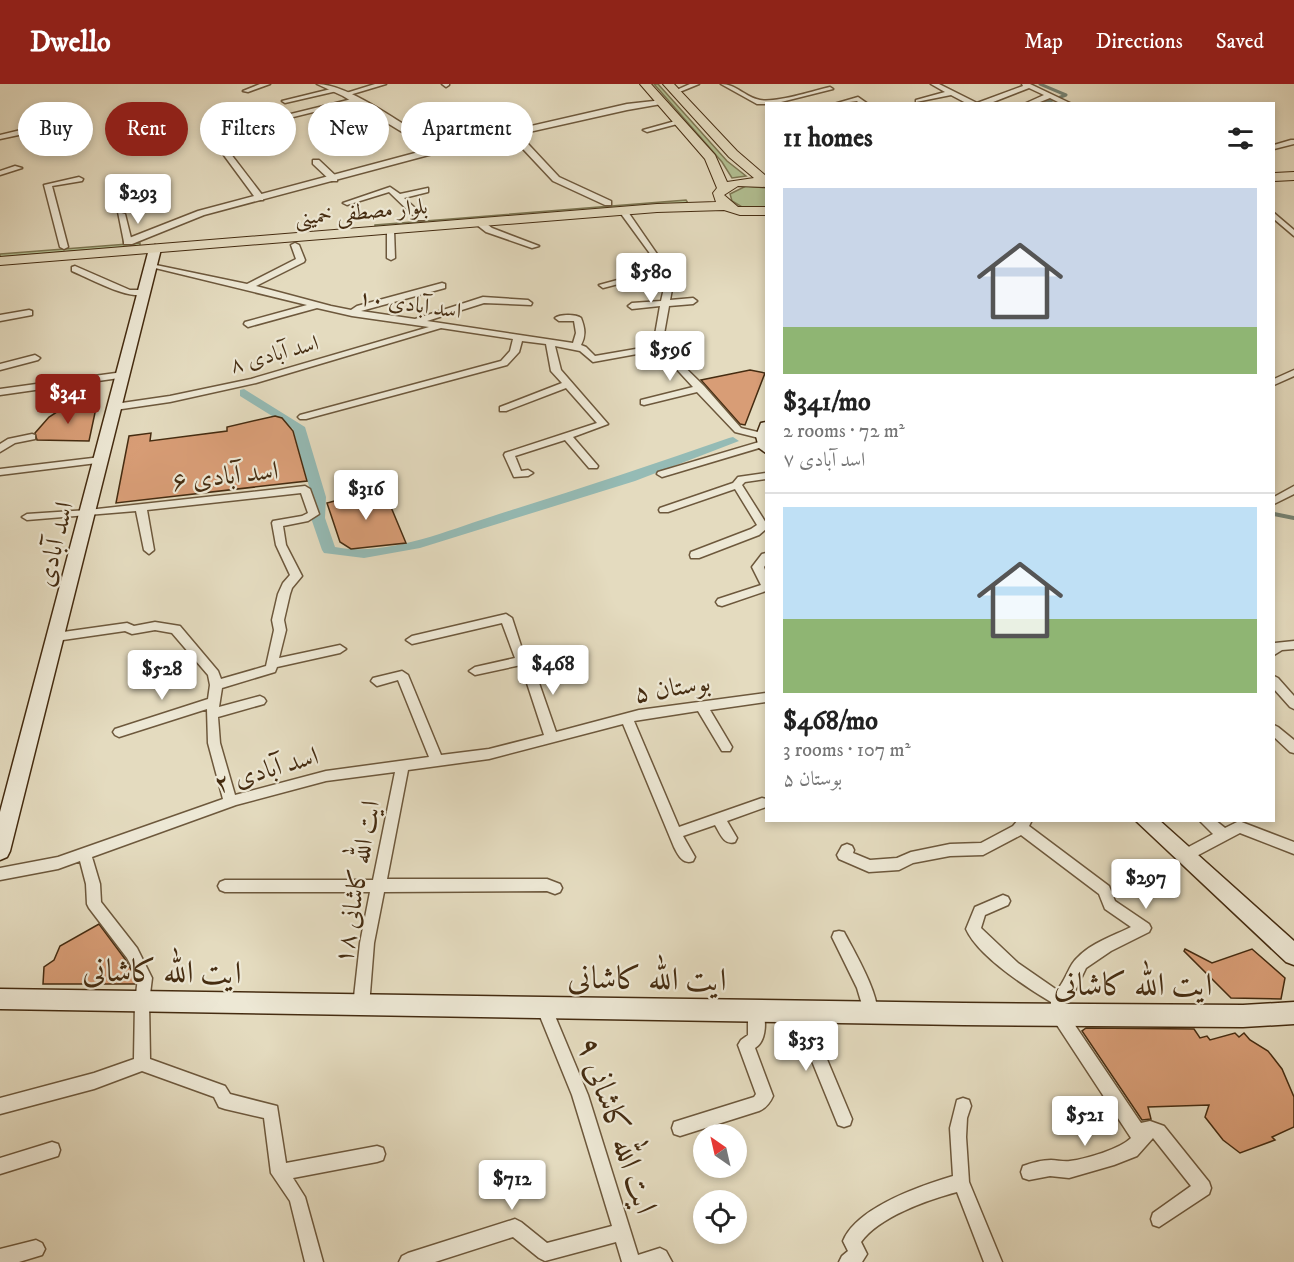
<!DOCTYPE html>
<html lang="en">
<head>
<meta charset="utf-8">
<style>
  body { margin:0; font-family:"IM FELL DW Pica",Amiri,serif; background:#f6f6f6; color:#222; height:100vh; display:flex; flex-direction:column; font-size:22px; white-space:nowrap }
  * { box-sizing:border-box; margin:0 }
  p { font-size:20px; color:#767676 }
  .icon { flex:none; width:33px; height:33px; fill:none; stroke:currentColor; stroke-width:2; stroke-linecap:round; stroke-linejoin:round }
  .map { position:relative; flex:1; overflow:hidden }
  .side { position:absolute; left:765px; top:18px; width:510px; height:720px; display:flex; flex-direction:column; background:#fff; border-radius:0px; box-shadow:0 3px 9px #0003 }
  .side>* { flex:none }
  .banner { position:absolute; left:18px; top:18px; width:570px; height:54px; display:flex; gap:12px }
  .needle { width:39px; rotate:326deg }
  .fabs { position:absolute; left:693px; top:1040px; display:grid; gap:12px }
  .fabs a { display:grid; place-items:center; width:54px; height:54px; border-radius:50%; background:#fff; box-shadow:0 3px 9px #0003; font-size:30px }
  .price { position:absolute; translate:-50% -51px; padding:0 14px; border-radius:6px; background:#fff; color:#222; font-size:20px; line-height:39px; filter:drop-shadow(0 2px 3px #0008) }
  .price::after { content:''; position:absolute; left:50%; top:36px; width:18px; height:14px; margin-left:-9px; background:inherit; clip-path:polygon(0 0,100% 0,50% 100%) }
  .price.active { background:#8f2418; color:#fff }
  ul { padding:0; list-style:none }
  li { display:grid; align-content:center; gap:12px; height:318px; padding:0 18px }
  li+li { border-top:2px solid #e0e0e0 }
  li span { display:grid; place-items:center; height:186px; border-radius:0px; color:#555 }
  li>.icon { margin-inline-start:auto }
  span .icon { width:108px; height:108px; fill:#fffc; stroke-width:1 }
  li b { font-size:26px }
  h2 { display:flex; justify-content:space-between; align-items:center; height:72px; padding:0 18px; font-size:26px }
  .pill { padding:0 21px; border-radius:27px; background:#fff; box-shadow:0 3px 9px #0003; font-size:21px; line-height:54px }
  .pill.active { background:#8f2418; color:#fff }
  header { display:flex; align-items:center; gap:36px; box-sizing:border-box; height:84px; padding:0 30px; background:#8f2418; color:#fff }
  header strong { font-size:28px }
  nav { display:flex; gap:33px; margin-inline-start:auto; font-size:21px }
  .map>svg:first-child { display:block }
</style>
</head>
<body>
<header>
<strong>Dwello</strong>
<nav><a>Map</a><a>Directions</a><a>Saved</a></nav>
</header>
<div class="map">
<svg width="1294" height="1178" viewBox="0 0 1294 1178">
  <rect width="100%" height="100%" fill="#e4dbbf"/>
  <filter id="stains"><feTurbulence type="fractalNoise" baseFrequency=".00333" numOctaves="4"/><feColorMatrix values="0 0 0 0 .2 0 0 0 0 .09 0 0 0 0 .02 0 0 0 .5 -.17"/></filter>
  <radialGradient id="worn" r=".72"><stop offset=".6" stop-color="#630" stop-opacity="0"/><stop offset="1" stop-color="#630" stop-opacity=".3"/></radialGradient>
  <path fill="#b2c093" stroke="#7c7652" stroke-width="1.5" d="M654,0H658L727,77L746,92L732,94L722,78Z
    M746,102L766,104V123H742L732,117L730,110Z
    M686,116L688,119L375,144V141Z
    M140,159V162L0,173V170Z"/>
  <g fill="none" stroke-linecap="round" stroke-linejoin="round">
    <path stroke="#758273" stroke-width="3" d="M1040,0L1066,11L1042,20"/>
    <path stroke="#758273" stroke-width="4" d="M1274,430L1294,434"/>
    <path fill="#95bbb5" fill-rule="evenodd" d="M244,305L305,343L326,413L325,434L335,463C389,473 448,446 499,430C576,406 652,381 729,354L733,353L739,357L635,397L420,464L364,474L324,469L322,466L311,434L312,413L293,345L240,312V306Z"/>
  </g>
  <path fill="#d89d76" stroke="#452c11" stroke-width="1.5" d="M750,286L765,289L745,341L740,340L701,296Z
    M63,324H96L89,357L37,356L35,349L49,333Z
    M275,332L282,334L293,347L307,397L116,419L129,352L151,349L150,357L227,347V343Z
    M383,404L406,459L351,465L340,458L327,419Z
    M99,840L125,875L136,894L135,900H43L44,883L54,876L60,862Z
    M1185,865L1212,879L1252,865L1285,894L1281,915L1231,914L1184,867Z
    M1086,944L1194,945L1200,954L1207,952L1210,956L1235,949L1239,953L1244,949L1250,956L1268,967L1282,985L1294,1013V1043L1272,1053L1275,1056L1240,1069L1223,1056L1205,1033L1209,1021L1148,1023L1151,1035L1142,1036L1082,947Z"/>
  <g fill="none" stroke-linecap="round" stroke-linejoin="round">
    <g stroke="#6d583c" stroke-width="3">
      <path id="minor" d="M260,0H270L248,8L243,7Z
        M375,0H386L346,12L343,10Z
        M442,0H449V1L446,3Z
        M690,0H699L677,9L672,8Z
        M721,0C736,0 745,13 760,16C776,19 813,7 830,3L833,5L773,20H757Z
        M931,0H939L977,19L1023,2L1022,0H1030L1072,20H1062L1050,14L1035,20H1024L1044,11L1029,4L988,20H968L951,11L916,18V16L945,8Z
        M335,4L337,5V7L285,19L282,17Z
        M858,13L868,20H860L857,17L834,20Z
        M356,14L358,15V17L217,52L263,112V116H257L209,51L239,42L227,31V29H231L246,41Z
        M481,23L491,30V32L412,51L408,49L484,30L478,25Z
        M389,33L392,35L391,36L336,48L332,46Z
        M679,36L681,37V39L647,48L643,46Z
        M25,45H28V49L0,55V51Z
        M509,46H515L559,93L611,117V121H605L553,97L509,50Z
        M1291,56H1294V60L1274,65V61Z
        M313,76H319L337,93V97H331L313,80Z
        M15,82L22,84L0,91V87Z
        M79,93L83,95L82,97L52,102L68,163L64,165L60,163L44,101Z
        M390,103L400,110L428,104V108L404,114L424,132V136H418L389,108L347,121L343,119Z
        M620,125H626L668,186L673,200L670,216L693,214L697,217L693,220L669,222L662,261L704,302L741,344L766,350V354L763,355L735,348L697,308L644,321L641,320V316L693,303L659,266L593,278L580,267L555,262L561,286L608,340L573,353L598,382L597,384H589L565,356L515,372L521,387L528,386L533,389L528,392L514,393L504,371L505,369L597,339L566,304L506,327H500V323L562,299L551,287L546,260L522,257L519,268L507,281L306,335H300L298,333L300,331L501,277L510,267L513,255L441,244L256,299L170,318L115,326L110,323L115,320L170,312L251,295L429,243L352,232L317,224L248,243L244,240L245,238L307,221L147,182L151,180L247,200L296,175L291,161L295,159L299,161L305,176L304,178L256,202L331,222L351,226L357,222L442,199L445,200V204L361,227L415,235L483,213L528,216L532,219L531,221L484,219L427,237L573,259L576,249L574,237H559L555,234C560,230 576,230 581,234C585,244 586,252 581,261L586,263L595,272L653,262L660,222L632,225L628,222L632,219L661,217L665,200L660,189L603,204L599,201L658,185L654,175L619,127Z
        M118,128L125,130L132,158L131,160L124,158Z
        M1274,129L1294,146V152L1274,135Z
        M477,137H483L492,144L539,162L532,164L486,148L477,141Z
        M387,144L394,146L395,174L391,176L387,174Z
        M75,182L130,206H144L148,209C133,219 89,194 72,187V183Z
        M29,226L32,227V231L0,237V231Z
        M35,271L40,274L38,276L0,286V280Z
        M1294,286V292L1274,301V295Z
        M123,288L128,291L126,293L0,311V305Z
        M32,350L35,351V355L15,359L0,368V360L8,355Z
        M766,356V362L662,393L657,390L658,388Z
        M101,373L105,374V378L0,391V385Z
        M766,389V395L745,398L742,401L766,439V445L759,451L699,474H691L690,471L691,468L751,445L757,441L735,405L668,428H660L659,426L660,424L733,399L738,393Z
        M305,402L310,405L319,430L308,437L283,442L286,461L302,492L292,504L290,510L284,536L286,546L279,574L340,561L346,565L340,569L277,583L275,588L222,604L219,623L260,612L264,614L266,617L264,620L218,633L220,659L235,711L326,687L429,673L398,596L377,602L371,597L373,594L402,587L408,591L441,671L489,665L544,651L521,581L475,591L469,587L475,583L515,574L502,539L412,560L406,556L412,552L506,530L512,534L523,568L531,576L556,648L639,626L766,609V618L710,626L732,663L730,667H722L698,627L634,637L679,743L762,714L766,715V723L727,737L737,754L735,758C724,762 720,749 715,741L683,752L695,773L693,777C683,781 678,771 674,763L623,640L489,675L408,686L387,795H547L560,800L562,804L560,808L555,810L547,807L384,808L374,859L369,922L366,927L361,929L356,927L353,922L360,859L370,808H225L220,806L218,802L220,798L225,796H373L395,688L326,697L236,721L92,773L100,800L101,818L137,864L152,894L149,918L150,975L225,1002L230,1010L277,1022L286,1079L377,1062L383,1064L385,1070L383,1076L377,1078L293,1094L305,1113L323,1178H305L290,1117L271,1089L264,1034L225,1025L219,1023L214,1013L142,987L94,1005L0,1030V1014L94,989L134,975L135,918L138,894L127,874L89,824L87,820L86,800L80,777L58,785L0,796V784L58,773L223,715L208,659L207,625L119,653L115,651L113,648L115,645L208,615L210,601L208,591L172,549L155,546L132,550L125,547L56,557L50,553L56,549L127,539L134,542L155,538L180,542L218,587L221,595L266,582L274,546L272,536L278,510L283,499L290,491L276,461L272,439L273,437L302,432L308,429L301,409L147,426L154,466L149,470L144,466L136,427L27,436L22,433L27,430L88,426Z
        M1294,402V410L1274,420V413Z
        M766,469V480L764,483L766,489V507L722,522L718,521L716,518L718,515L761,501L752,483L762,470Z
        M1294,557V565L1282,566L1274,571L1275,559Z
        M1274,592L1278,594L1294,612V625L1290,623L1274,605Z
        M1274,641L1278,643L1294,656V669L1290,668L1274,653Z
        M1018,736H1032L1029,742L1109,802L1115,817L1149,840L1151,844L1149,848L1111,867L1086,884L1075,907L1065,917L1066,928L1141,1039L1150,1037L1164,1042L1209,1098L1211,1104L1209,1110L1159,1143L1153,1141L1151,1135L1153,1129L1191,1102L1153,1054L1137,1072L1114,1081L1069,1094L1050,1092L1029,1096L1023,1094L1021,1088L1023,1082C1031,1079 1042,1076 1051,1076C1057,1076 1064,1078 1070,1077C1086,1075 1120,1065 1131,1054L1053,935L1050,930L1051,918C1026,903 978,872 966,845L975,823L1003,811L1008,813L1010,817L1008,821L985,831L981,844L1018,879L1057,906C1066,896 1069,881 1077,874C1091,859 1113,852 1131,843L1105,825L1099,810L1021,751L983,771L950,772L913,779L899,786L869,788L839,775L837,771L842,762L847,760L852,762L854,766L853,769L870,776L897,774L911,768L950,760L981,759L1013,742Z
        M1199,736H1215L1225,744L1239,737L1244,739L1294,758V770L1240,749L1189,776L1184,778L1179,776L1177,772L1179,768L1213,750Z
        M839,847L844,848C853,865 884,918 876,934L871,936L866,934L857,904L832,853L834,848Z
        M545,918L550,920L588,1011L638,1171L660,1164L666,1167L672,1178H622L616,1158L545,1177L539,1174L513,1153L435,1178H399L402,1172L408,1169L515,1135L521,1138L547,1159L612,1142L572,1011L537,925L540,920Z
        M756,920L761,922C767,934 767,957 755,964L773,1012C770,1019 766,1024 759,1027L680,1052L674,1050L672,1044L674,1038L754,1013L756,1010L738,961L741,956L748,951V927L751,922Z
        M800,921L805,923L852,1035L850,1041L844,1043L838,1041L792,928L795,923Z
        M963,1014L969,1016L971,1022L967,1034L966,1053L969,1098L1002,1178H984L957,1108C927,1116 879,1133 861,1158L867,1170L862,1178H839L842,1172L848,1167L843,1157C857,1123 920,1102 953,1092L950,1044L957,1016Z
        M52,1058L58,1060L60,1066L58,1072L0,1090V1074Z
        M36,1156L42,1159L45,1165L42,1171L19,1178H0V1165Z"/>
    </g>
    <g stroke="#6d583c" stroke-width="3">
      <path id="tertiary" d="M317,0C350,0 409,45 439,63L627,20L663,16L667,19L627,26L440,68L204,131L132,160H124V156L198,127L430,65L343,12Z"/>
    </g>
    <g stroke="#452c11" stroke-width="3">
      <path id="secondary" d="M155,161L161,165L10,767L7,773L0,776V728L149,165Z
        M766,338V369L759,364L756,352L761,339Z
        M1135,736H1159L1294,857V881L1286,878Z
        M0,905L963,919L1243,921L1294,918V940L1243,943L963,941L0,925Z"/>
    </g>
    <g stroke="#452c11" stroke-width="2">
      <path id="primary" d="M640,0H651L715,71L727,98L754,94L729,73L663,0H674L737,67L766,92V103L738,102L724,111L738,123H766V131H740L724,126L657,128L0,181V173L657,120L716,118L713,109L717,104L705,75Z
        M1294,88V96L1274,97V89Z"/>
    </g>
    <use href="#minor" fill="#ede8d5" fill-rule="evenodd"/>
    <use href="#tertiary" fill="#ede8d5" fill-rule="evenodd"/>
    <use href="#secondary" fill="#ede8d5" fill-rule="evenodd"/>
    <use href="#primary" fill="#e4dbbf" fill-rule="evenodd"/>
  </g>
  <g text-anchor="middle" stroke-width="4.5" stroke-linejoin="round" paint-order="stroke">
    <g font-size="22" fill="#452c11" stroke="#ede8d5">
      <text transform="translate(361 127) rotate(-5)" y="8">بلوار مصطفی خمینی</text>
      <text transform="translate(410 219) rotate(8)" y="8">اسد آبادی ۱۰</text>
      <text transform="translate(274 269) rotate(-15)" y="8">اسد آبادی ۸</text>
    </g>
    <g font-size="26" fill="#452c11" stroke="#ede8d5">
      <text transform="translate(225 391) rotate(-6)" y="9">اسد آبادی ۶</text>
      <text transform="translate(54 460) rotate(-76)" y="9">اسد آبادی</text>
      <text transform="translate(672 603) rotate(-9)" y="9">بوستان ۵</text>
      <text transform="translate(266 685) rotate(-16)" y="9">اسد آبادی ۲</text>
      <text transform="translate(356 798) rotate(-80)" y="9">ایت الله کاشانی ۱۸</text>
    </g>
    <g font-size="32" fill="#452c11" stroke="#ede8d5">
      <text transform="translate(162 887) rotate(1)" y="11">ایت الله کاشانی</text>
      <text transform="translate(647 894) rotate(1)" y="11">ایت الله کاشانی</text>
      <text x="1133" y="911">ایت الله کاشانی</text>
      <text transform="translate(618 1041) rotate(71)" y="11">ایت الله کاشانی ۹</text>
    </g>
  </g>
  <rect width="100%" height="100%" filter="url(#stains)"/>
  <rect width="100%" height="100%" fill="url(#worn)"/>
</svg>
<div class="fabs">
<a><svg class="needle" viewBox="-14 -14 28 28"><path d="M0-13l5 13h-10z" fill="#e53935"/><path d="M0 13l5-13h-10z" fill="#767676"/></svg></a>
<a><svg class="icon" aria-label="locate" viewBox="0 0 24 24"><circle cx="12" cy="12" r="6"/><path d="M12 2v4M12 18v4M2 12h4M18 12h4"/></svg></a>
</div>
<b class="price" style="left:138px;top:141px">$293</b>
<b class="price" style="left:651px;top:220px">$580</b>
<b class="price" style="left:670px;top:298px">$596</b>
<b class="price active" style="left:68px;top:341px">$341</b>
<b class="price" style="left:366px;top:437px">$316</b>
<b class="price" style="left:553px;top:612px">$468</b>
<b class="price" style="left:162px;top:617px">$528</b>
<b class="price" style="left:1146px;top:826px">$297</b>
<b class="price" style="left:806px;top:988px">$353</b>
<b class="price" style="left:1085px;top:1063px">$521</b>
<b class="price" style="left:512px;top:1127px">$712</b>
<div class="banner">
<a class="pill">Buy</a>
<a class="pill active">Rent</a>
<a class="pill">Filters</a>
<a class="pill">New</a>
<a class="pill">Apartment</a>
</div>
<section class="side">
<h2>11 homes<svg class="icon" aria-label="filters" viewBox="0 0 24 24"><path d="M4 7h16M4 17h16"/><circle cx="9" cy="7" r="2"/><circle cx="15" cy="17" r="2"/></svg></h2>
<ul>
<li><span style="background:linear-gradient(#c9d6e8 75%,#8fb573 0)"><svg class="icon" aria-label="home" viewBox="0 0 24 24"><path d="M3 11l9-7 9 7M6 9v11h12V9"/></svg></span><div><b>$341/mo</b><p>2 rooms · 72 m²</p><p>اسد آبادی ۷</p></div></li>
<li><span style="background:linear-gradient(#bfe0f5 60%,#8fb573 0)"><svg class="icon" aria-label="home" viewBox="0 0 24 24"><path d="M3 11l9-7 9 7M6 9v11h12V9"/></svg></span><div><b>$468/mo</b><p>3 rooms · 107 m²</p><p>بوستان ۵</p></div></li>
</ul>
</section>
</div>
</body>
</html>
